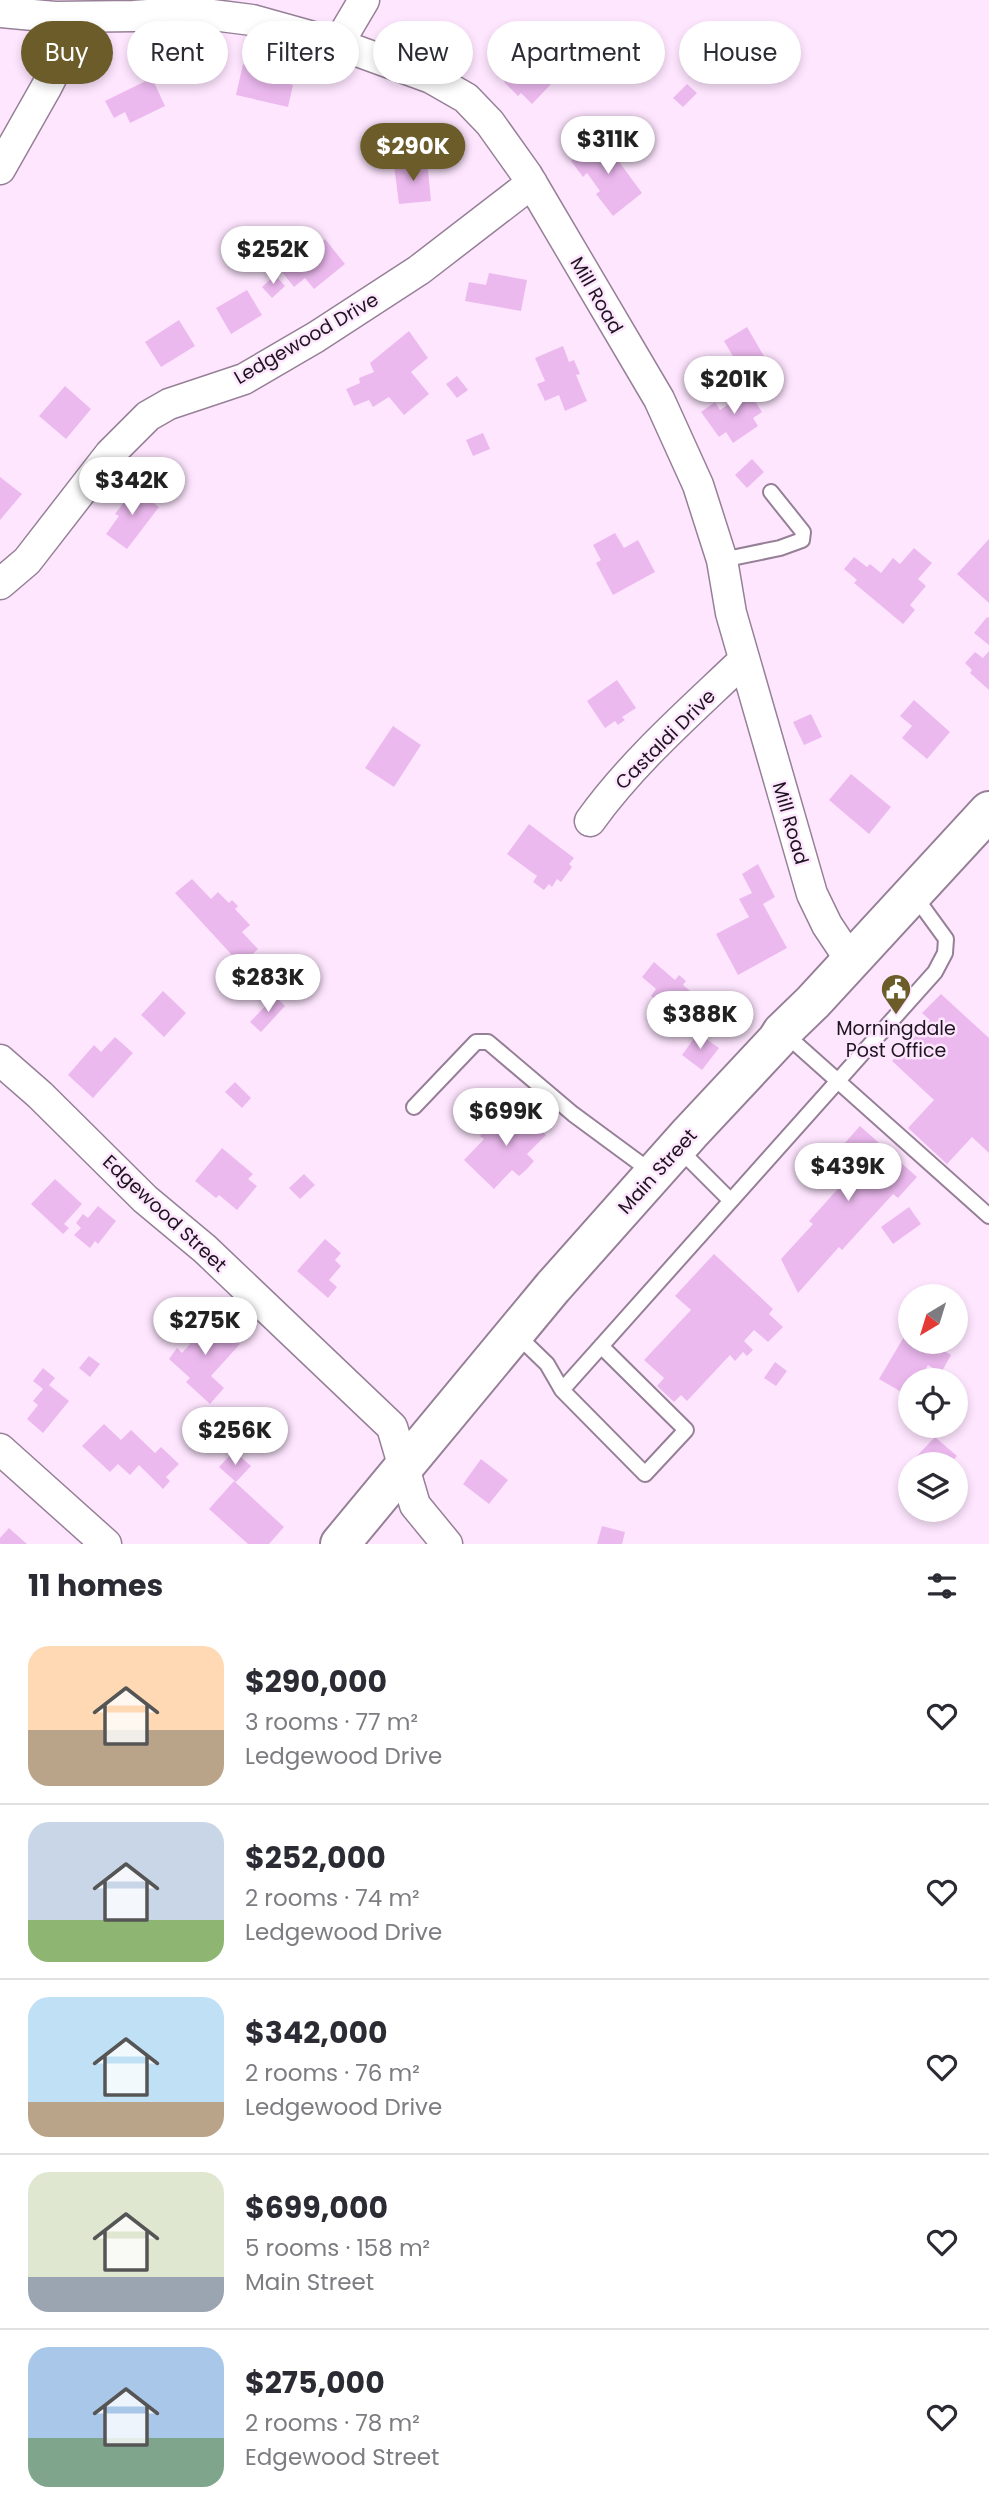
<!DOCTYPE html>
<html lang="en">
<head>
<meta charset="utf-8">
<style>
  body { margin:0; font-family:Poppins,sans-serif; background:#f7f7f7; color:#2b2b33; height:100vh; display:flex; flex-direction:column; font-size:26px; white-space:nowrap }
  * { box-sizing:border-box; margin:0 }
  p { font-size:23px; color:#7c7c81 }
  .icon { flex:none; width:38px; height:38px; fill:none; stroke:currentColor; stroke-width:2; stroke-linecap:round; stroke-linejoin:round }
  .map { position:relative; height:1544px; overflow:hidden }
  .panel { display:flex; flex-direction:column; background:#fff; flex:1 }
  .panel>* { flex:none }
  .top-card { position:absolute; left:21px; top:21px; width:948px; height:63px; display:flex; gap:14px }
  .needle { width:46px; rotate:218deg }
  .fabs { position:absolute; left:898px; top:1284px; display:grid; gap:14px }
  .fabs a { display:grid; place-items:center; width:70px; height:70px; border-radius:50%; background:#fff; box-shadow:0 4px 10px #0003; font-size:35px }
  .price { position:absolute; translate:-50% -60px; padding:0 16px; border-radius:24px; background:#fff; color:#222; font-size:23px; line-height:46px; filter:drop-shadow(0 2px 4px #0008) }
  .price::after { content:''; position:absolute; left:50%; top:42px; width:21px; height:16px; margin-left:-10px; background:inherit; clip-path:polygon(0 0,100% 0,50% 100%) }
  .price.on { background:#6b5c2a; color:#fff }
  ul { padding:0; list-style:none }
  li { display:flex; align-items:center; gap:21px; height:175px; padding:0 28px }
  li+li { border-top:2px solid #e1e1e2 }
  li span { display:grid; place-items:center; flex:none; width:196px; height:140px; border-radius:21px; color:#555 }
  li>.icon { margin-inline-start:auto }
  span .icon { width:84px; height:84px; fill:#fffc; stroke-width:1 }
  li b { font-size:30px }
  h2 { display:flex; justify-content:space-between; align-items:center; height:84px; padding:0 28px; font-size:30px }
  .chip { padding:0 24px; border-radius:32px; background:#fff; box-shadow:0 4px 10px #0003; font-size:24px; line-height:63px }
  .chip.on { background:#6b5c2a; color:#fff }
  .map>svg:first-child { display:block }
</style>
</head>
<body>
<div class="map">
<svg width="989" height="1544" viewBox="0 0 989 1544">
  <rect width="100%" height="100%" fill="#fee6ff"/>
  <path fill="#ecb9ef" d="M623,21L635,32L628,39L631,42L615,60L596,44L613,26L616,29Z
    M549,41L563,54L553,65L556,67L548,76L554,81L532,104L521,93L518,96L504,82L537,47L540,50Z
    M243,64L280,73L278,81L293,85L288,107L236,95Z
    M152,78L165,106L130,123L125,112L114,118L105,101Z
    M687,84L697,93L683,107L673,98Z
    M601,139L610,150L614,146L622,156L617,159L642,193L613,216L596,194L600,191L587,173L583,177L571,161Z
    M427,161L431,201L399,204L394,165Z
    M325,239L345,264L314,289L305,278L294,287L279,268L289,260L293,265Z
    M489,273L527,280L521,311L465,301L469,282L486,285Z
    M275,275L285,286L272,298L262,287Z
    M247,290L262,315L231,334L216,308Z
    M179,320L195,346L161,367L145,342Z
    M747,327L765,358L751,366L749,363L740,368L724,341Z
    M409,331L428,358L411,372L429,394L404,415L389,397L373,407L369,400L354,406L346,389L360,383L359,378L374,372L370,363Z
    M563,346L569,362L574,360L580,374L576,375L587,401L565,411L559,395L545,401L537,384L545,381L535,358Z
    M457,376L468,390L457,398L446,384Z
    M65,386L91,409L66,439L39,416Z
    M745,386L762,412L753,418L758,426L733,443L726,432L719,437L701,412L715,402L720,410L735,400L732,395Z
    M483,433L490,449L473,456L466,440Z
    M752,459L764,472L747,488L735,475Z
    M0,477L22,494L0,520Z
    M137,485L151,495L148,499L159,507L127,549L106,534L119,516L115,514Z
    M615,533L624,548L638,540L655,572L613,595L596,563L601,560L593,545Z
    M989,539V603L957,574Z
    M914,548L932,563L918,579L926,586L910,605L915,610L903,624L854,583L857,580L844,569L854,557L867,567L870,564L881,573L893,558L900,564Z
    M987,617L989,618V645L974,633Z
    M989,651V690L970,673L972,670L965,663L975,652L983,658Z
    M617,680L636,708L622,717L625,720L618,725L615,721L605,728L587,701Z
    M914,700L950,732L927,759L902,738L912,726L900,716Z
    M811,714L822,737L804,745L793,722Z
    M393,726L421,745L394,787L365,768Z
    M851,774L891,807L869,834L829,800Z
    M529,824L574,858L569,864L572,867L561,882L557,879L552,887L549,884L544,890L533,882L537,876L507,854Z
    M758,864L775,897L763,904L787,948L738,975L716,934L749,917L739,899L752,893L742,874Z
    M192,879L211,899L218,892L229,903L232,900L238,906L235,909L250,925L242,932L258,949L241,965L175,893Z
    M654,962L675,980L679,975L686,981L683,985L701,1000L682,1022L651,996L656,989L642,977Z
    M163,991L186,1013L164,1037L141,1015Z
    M941,994L989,1038V1153L972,1137L947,1164L908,1128L934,1100L892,1061L930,1020L922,1013Z
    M275,996L285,1006L261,1032L250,1022Z
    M698,1033L719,1048L702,1070L682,1055Z
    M115,1037L133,1053L93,1098L68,1075L94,1045L101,1052Z
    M235,1082L251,1098L242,1108L225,1092Z
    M517,1107L546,1135L527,1154L534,1161L527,1169L519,1176L512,1170L494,1189L464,1160L484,1139L480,1136L493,1123L497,1127Z
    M860,1126L917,1177L898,1198L893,1194L842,1250L839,1247L798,1293L781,1259L813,1224L809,1221L844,1182L825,1165Z
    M222,1148L253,1174L248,1179L257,1186L237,1210L219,1195L216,1198L195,1181Z
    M304,1174L315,1185L300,1199L289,1188Z
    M55,1179L82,1204L64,1224L69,1228L63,1234L31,1204Z
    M98,1206L116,1221L98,1244L95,1241L90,1248L74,1235L81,1228L76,1223L83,1214L88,1218Z
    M909,1207L921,1224L893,1244L881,1227Z
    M325,1239L341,1253L335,1260L341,1266L329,1280L337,1287L328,1298L297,1271Z
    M714,1254L773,1309L769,1314L783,1327L768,1342L754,1330L744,1341L753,1350L747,1356L743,1352L735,1361L730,1355L687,1401L681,1395L674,1402L657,1386L664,1378L644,1360L691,1310L675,1296Z
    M207,1314L240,1344L211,1376L224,1388L210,1404L186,1382L190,1378L169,1359L177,1348L182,1353L190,1344L185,1340Z
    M908,1330L910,1331V1342H929L951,1355L941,1373L928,1365L919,1381H910V1397L879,1379Z
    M89,1356L100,1364L90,1377L79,1368Z
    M775,1362L787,1371L776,1386L764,1378Z
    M43,1368L55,1378L49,1385L69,1401L43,1433L27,1419L38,1405L33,1401L43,1389L33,1381Z
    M104,1424L121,1440L131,1430L155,1453L161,1447L179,1464L166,1477L170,1481L163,1489L139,1465L130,1475L118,1464L110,1472L82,1446Z
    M935,1437L957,1456L953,1460L962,1468L956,1476V1465H916L912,1461Z
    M234,1451L251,1466L236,1482L219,1467Z
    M481,1459L508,1480L489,1504L463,1484Z
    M234,1481L284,1527L269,1544H248L209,1509Z
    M602,1526L625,1532L622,1544H597Z
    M9,1528L27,1544H0V1538Z"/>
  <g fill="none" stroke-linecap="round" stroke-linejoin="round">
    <g stroke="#968097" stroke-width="18">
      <path id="lane" d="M722,560L780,548L802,540L803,532L771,492
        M784,1033L989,1216
        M414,1107L476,1042H488L573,1114L653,1173
        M679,1149L730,1200
        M517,1335L547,1364L562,1390L935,972L945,953L946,939L914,895
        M562,1390L645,1474L686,1430L601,1346"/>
    </g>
    <g stroke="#968097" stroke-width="33">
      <path id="street" d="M0,12L55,17L134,16L189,12L252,20L338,44L431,78L466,98L490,123L527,175L659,399L698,485L722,560L731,613L812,894L827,925L851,961
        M338,44L364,0
        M0,169L47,86L82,17
        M0,584L27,561L110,454L148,416L169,404L244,379L316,337L419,270L532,183
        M590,821C633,761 691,711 744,660
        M0,1060L40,1095L145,1199L205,1249L392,1427L415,1505L447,1544
        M0,1449L106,1544"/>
    </g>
    <g stroke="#968097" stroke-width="42">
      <path id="secondary" d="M340,1544L553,1287L690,1133L777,1040L782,1032L813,1002L989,811"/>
    </g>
    <use href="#lane" stroke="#fff" stroke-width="14"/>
    <use href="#street" stroke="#fff" stroke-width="30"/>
    <use href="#secondary" stroke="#fff" stroke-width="38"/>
  </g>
  <defs>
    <g id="civic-pin" transform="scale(1.575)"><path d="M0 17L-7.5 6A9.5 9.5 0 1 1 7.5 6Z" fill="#6b5c2a" stroke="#fee6ff"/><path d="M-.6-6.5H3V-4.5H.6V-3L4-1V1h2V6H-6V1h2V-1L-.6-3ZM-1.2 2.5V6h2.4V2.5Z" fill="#fff"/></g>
  </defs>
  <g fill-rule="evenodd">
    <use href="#civic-pin" x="896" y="989"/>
  </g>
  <g text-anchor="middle" stroke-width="5" stroke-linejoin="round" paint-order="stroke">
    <g font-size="19" fill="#1d151e" stroke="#fee6ff">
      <text transform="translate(597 295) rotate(60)" y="7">Mill Road</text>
      <text transform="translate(306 338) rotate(-30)" y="7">Ledgewood Drive</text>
      <text transform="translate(665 739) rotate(-45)" y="7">Castaldi Drive</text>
      <text transform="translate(791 823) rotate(74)" y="7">Mill Road</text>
      <text transform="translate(657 1171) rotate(-48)" y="7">Main Street</text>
      <text transform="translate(165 1213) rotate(43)" y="7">Edgewood Street</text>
    </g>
    <g font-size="19" fill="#1d151e" stroke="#fee6ff">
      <text x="896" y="1035">Morningdale<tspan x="896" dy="22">Post Office</tspan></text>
    </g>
  </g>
</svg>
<div class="fabs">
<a><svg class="needle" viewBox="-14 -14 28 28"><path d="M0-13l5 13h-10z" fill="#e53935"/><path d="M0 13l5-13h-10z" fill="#7c7c81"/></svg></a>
<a><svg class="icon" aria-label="locate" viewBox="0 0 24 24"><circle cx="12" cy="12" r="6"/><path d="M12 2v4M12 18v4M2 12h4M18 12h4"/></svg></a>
<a><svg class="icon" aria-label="layers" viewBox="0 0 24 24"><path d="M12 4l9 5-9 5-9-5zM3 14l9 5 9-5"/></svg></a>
</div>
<b class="price" style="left:608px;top:176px">$311K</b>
<b class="price on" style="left:413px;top:183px">$290K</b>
<b class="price" style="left:273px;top:286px">$252K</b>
<b class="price" style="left:734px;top:416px">$201K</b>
<b class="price" style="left:132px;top:517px">$342K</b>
<b class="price" style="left:268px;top:1014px">$283K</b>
<b class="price" style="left:700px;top:1051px">$388K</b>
<b class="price" style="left:506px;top:1148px">$699K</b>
<b class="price" style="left:848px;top:1203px">$439K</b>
<b class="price" style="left:205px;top:1357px">$275K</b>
<b class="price" style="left:235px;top:1467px">$256K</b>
<div class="top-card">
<a class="chip on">Buy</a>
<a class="chip">Rent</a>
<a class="chip">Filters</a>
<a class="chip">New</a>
<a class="chip">Apartment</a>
<a class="chip">House</a>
</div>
</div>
<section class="panel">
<h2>11 homes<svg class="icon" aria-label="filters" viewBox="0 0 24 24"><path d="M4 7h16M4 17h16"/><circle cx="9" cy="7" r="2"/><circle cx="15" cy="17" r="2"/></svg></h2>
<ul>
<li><span style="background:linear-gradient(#ffd9b3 60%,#b9a48a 0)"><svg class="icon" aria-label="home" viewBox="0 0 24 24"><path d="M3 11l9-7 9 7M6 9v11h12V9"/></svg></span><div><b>$290,000</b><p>3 rooms · 77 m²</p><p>Ledgewood Drive</p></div><svg class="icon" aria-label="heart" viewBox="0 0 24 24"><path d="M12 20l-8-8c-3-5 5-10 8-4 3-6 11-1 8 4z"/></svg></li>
<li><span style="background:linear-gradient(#c9d6e8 70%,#8fb573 0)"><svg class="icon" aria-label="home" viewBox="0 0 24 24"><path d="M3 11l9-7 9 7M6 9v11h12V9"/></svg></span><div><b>$252,000</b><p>2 rooms · 74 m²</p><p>Ledgewood Drive</p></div><svg class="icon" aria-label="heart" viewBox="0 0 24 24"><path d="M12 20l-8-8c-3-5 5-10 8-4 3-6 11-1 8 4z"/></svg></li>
<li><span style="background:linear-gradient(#bfe0f5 75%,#b9a48a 0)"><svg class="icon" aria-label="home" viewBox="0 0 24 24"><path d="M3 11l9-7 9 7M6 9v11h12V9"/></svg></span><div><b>$342,000</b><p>2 rooms · 76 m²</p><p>Ledgewood Drive</p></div><svg class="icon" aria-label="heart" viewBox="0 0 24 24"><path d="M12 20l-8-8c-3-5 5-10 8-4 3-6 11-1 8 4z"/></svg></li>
<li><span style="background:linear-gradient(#dfe7d0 75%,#9aa5b1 0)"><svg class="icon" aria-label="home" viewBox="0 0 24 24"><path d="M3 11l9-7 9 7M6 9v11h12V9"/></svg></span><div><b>$699,000</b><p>5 rooms · 158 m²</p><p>Main Street</p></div><svg class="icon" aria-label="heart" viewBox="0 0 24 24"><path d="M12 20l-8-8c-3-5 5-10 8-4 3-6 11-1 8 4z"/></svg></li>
<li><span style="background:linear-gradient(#a9c7e8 65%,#7fa58c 0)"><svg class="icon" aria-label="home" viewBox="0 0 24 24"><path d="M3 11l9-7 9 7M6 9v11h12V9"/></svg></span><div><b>$275,000</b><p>2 rooms · 78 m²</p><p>Edgewood Street</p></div><svg class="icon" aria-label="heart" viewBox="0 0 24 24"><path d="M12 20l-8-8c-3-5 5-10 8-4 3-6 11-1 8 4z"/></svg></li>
</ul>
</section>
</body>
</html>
